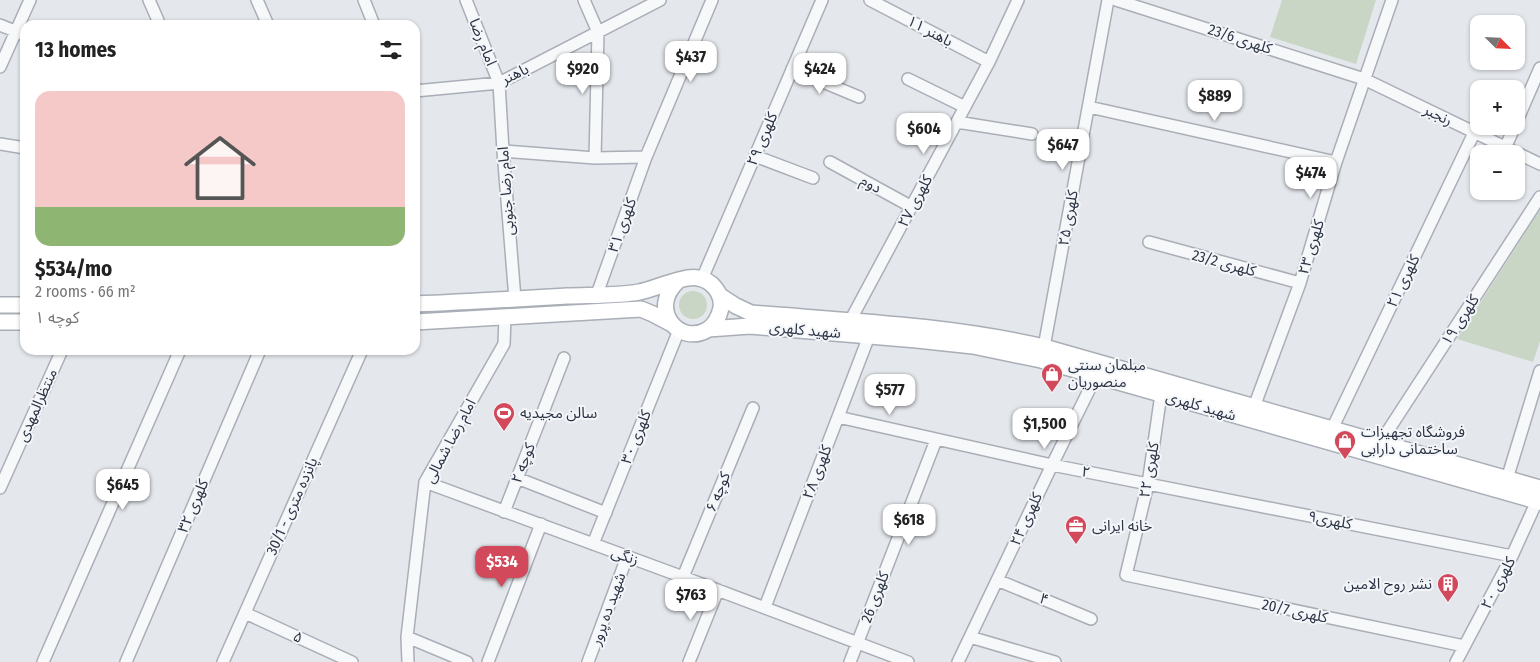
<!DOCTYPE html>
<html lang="en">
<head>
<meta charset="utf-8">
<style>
  body { margin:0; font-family:"Fira Sans Condensed","Noto Sans Arabic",sans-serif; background:#f2f2f2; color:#222; height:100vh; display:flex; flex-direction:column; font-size:19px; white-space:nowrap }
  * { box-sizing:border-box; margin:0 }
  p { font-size:16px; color:#767676 }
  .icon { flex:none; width:28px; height:28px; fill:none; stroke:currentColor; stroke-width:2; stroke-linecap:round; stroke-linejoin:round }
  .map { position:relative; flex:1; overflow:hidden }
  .panel { position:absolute; left:20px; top:20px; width:400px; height:335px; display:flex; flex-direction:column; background:#fff; border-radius:15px; box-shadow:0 1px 4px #0004 }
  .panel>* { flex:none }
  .needle { width:32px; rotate:114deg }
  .tools { position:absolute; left:1470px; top:15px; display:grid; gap:10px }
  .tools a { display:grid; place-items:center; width:55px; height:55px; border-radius:10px; background:#fff; box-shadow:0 1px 4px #0004; font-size:25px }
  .price { position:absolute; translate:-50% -42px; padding:0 11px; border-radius:10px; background:#fff; color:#222; font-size:16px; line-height:32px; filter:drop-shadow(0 1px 2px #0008) }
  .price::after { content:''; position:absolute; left:50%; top:30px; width:15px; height:11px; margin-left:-8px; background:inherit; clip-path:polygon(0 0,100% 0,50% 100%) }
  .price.on { background:#d1495b; color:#fff }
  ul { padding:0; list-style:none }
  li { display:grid; align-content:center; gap:10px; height:265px; padding:0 15px }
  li+li { border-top:1px solid #e0e0e0 }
  li span { display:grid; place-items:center; height:155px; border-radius:15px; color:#555 }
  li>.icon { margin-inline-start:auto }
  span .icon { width:90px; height:90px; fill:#fffc; stroke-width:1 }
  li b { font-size:21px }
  h2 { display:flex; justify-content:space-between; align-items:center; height:60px; padding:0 15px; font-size:21px }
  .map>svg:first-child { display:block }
</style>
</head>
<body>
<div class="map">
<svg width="1540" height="662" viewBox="0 0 1540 662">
  <rect width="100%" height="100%" fill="#e4e7ec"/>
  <path fill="#c9d6c5" d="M1282,0H1376L1356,64L1270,37Z
    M1540,210V341L1533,362L1457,339Z
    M679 305a14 14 0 1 1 28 0a14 14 0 1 1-28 0Z"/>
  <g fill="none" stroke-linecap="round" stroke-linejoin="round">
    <g stroke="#a9aeb7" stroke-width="14">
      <path id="minor" d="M149,0L160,25
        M257,0L268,25
        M364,0L374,25
        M466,0L499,83L503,151L515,299
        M584,0L598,32L595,158
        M870,0L989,62
        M1116,0L1364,79L1540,164
        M0,25L25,35
        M0,67L30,0
        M792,69L859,97
        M908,79L965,107
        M415,91L499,83L660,0
        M1089,107L1336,162
        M957,122L1032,134
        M1516,123L1540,68
        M0,144L25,148
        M1505,148L1515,126
        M503,151L595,158L646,157
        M755,156L813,178
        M830,162L912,207
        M1149,242L1300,283
        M702,279L822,0
        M597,294L646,157L712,0
        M850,321L989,62L1018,0
        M1044,347L1108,0
        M1161,394L1148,484L1126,575L1464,646
        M1254,407L1300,283L1336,162L1392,0
        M838,417L1052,465L1512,556
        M1332,429L1474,133
        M1380,443L1540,197
        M517,478L606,513
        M1507,479L1540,371
        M425,482L683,577L908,662
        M0,488L62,350
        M504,512L564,358
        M593,544L679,330
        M683,577L753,408
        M997,580L1091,619
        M765,607L838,417L869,336
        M245,613L352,662
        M407,637L467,662
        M970,637L1055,662
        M43,662L180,350
        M126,662L260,350
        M223,662L362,350
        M408,662L407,637L425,482L504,344L505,317
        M488,662L541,524
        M588,662L627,557
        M689,662L718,590
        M850,662L936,440
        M958,662L1052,465L1096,376
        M1456,662L1512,556L1537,501"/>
    </g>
    <g stroke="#a9aeb7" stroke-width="18">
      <path id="secondary" d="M719,295L736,306L751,313C849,321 948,325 1044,347L1540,488
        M415,304C466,302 516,299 567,296C590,295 617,296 639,292C655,289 684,275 698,278C712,280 723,294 721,308C719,317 715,325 707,330C678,346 648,308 678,281
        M0,305H25
        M0,322H25
        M415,322L641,309L653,314L672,324
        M708,329L750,326L917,340L973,346L1041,360L1540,502"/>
    </g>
    <use href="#minor" stroke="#f7f8fa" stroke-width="11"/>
    <use href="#secondary" stroke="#fff" stroke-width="15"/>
  </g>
  <defs>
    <g id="shop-pin" transform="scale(1.125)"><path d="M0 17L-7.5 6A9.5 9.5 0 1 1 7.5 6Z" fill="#d1495b" stroke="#f4f6f9"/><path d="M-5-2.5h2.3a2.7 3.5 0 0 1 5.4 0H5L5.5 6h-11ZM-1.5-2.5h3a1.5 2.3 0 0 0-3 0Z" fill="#fff"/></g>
    <g id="stadium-pin" transform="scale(1.125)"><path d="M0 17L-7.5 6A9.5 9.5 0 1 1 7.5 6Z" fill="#d1495b" stroke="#f4f6f9"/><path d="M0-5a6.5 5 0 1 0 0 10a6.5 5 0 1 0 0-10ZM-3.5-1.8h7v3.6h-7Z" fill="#fff"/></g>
    <g id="office-pin" transform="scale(1.125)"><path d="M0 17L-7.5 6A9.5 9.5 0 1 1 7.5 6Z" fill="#d1495b" stroke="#f4f6f9"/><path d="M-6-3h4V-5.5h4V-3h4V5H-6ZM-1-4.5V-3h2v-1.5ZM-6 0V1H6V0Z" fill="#fff"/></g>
    <g id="building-pin" transform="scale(1.125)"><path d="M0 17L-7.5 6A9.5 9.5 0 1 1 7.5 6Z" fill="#d1495b" stroke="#f4f6f9"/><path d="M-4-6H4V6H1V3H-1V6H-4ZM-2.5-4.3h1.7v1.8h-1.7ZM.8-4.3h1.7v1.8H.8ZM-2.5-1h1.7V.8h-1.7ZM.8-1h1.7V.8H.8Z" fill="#fff"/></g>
  </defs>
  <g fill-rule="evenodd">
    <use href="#shop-pin" x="1052" y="374"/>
    <use href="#stadium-pin" x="504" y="413"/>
    <use href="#shop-pin" x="1345" y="441"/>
    <use href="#office-pin" x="1076" y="526"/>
    <use href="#building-pin" x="1448" y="584"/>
  </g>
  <g text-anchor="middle" stroke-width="4" stroke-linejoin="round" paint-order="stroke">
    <g font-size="15" fill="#2b3445" stroke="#f4f6f9">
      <text transform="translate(930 31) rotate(28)" y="5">باهنر ۱۱</text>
      <text transform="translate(1240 39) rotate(18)" y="5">کلهری 23/6</text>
      <text transform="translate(483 42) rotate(68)" y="5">امام رضا</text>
      <text transform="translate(515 74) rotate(-26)" y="5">باهنر</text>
      <text transform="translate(1438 115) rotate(26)" y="5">رنجبر</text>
      <text transform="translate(762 139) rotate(-67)" y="5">کلهری ۲۹</text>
      <text transform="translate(871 184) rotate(29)" y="5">دوم</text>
      <text transform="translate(506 191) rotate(-94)" y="5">امام رضا جنوبی</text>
      <text transform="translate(915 201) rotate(-62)" y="5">کلهری ۲۷</text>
      <text transform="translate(1068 218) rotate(-80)" y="5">کلهری ۲۵</text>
      <text transform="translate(622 225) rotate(-70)" y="5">کلهری ۳۱</text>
      <text transform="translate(1311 247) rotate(-73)" y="5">کلهری ۲۳</text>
      <text transform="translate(1224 263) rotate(15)" y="5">کلهری 23/2</text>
      <text transform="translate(1403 281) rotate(-64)" y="5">کلهری ۲۱</text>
      <text transform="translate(1460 320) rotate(-57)" y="5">کلهری ۱۹</text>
      <text transform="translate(805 330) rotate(5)" y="5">شهید کلهری</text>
      <text transform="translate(37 405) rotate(-66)" y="5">منتظرالمهدی</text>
      <text transform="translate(1201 406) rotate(16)" y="5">شهید کلهری</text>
      <text transform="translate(636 437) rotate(-68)" y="5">کلهری ۳۰</text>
      <text transform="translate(450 441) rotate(-62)" y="5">امام رضا شمالی</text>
      <text transform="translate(523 463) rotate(-69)" y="5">۲ کوچه</text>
      <text transform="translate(1149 470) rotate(-80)" y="5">کلهری ۲۲</text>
      <text transform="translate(817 472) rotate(-69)" y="5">کلهری ۲۸</text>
      <text transform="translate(1086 472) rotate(11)" y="5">۲</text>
      <text transform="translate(718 492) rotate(-68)" y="5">۶ کوچه</text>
      <text transform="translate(193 506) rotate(-67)" y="5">کلهری ۳۲</text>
      <text transform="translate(292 506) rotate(-66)" y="5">30/1 - پانزده متری</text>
      <text transform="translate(1026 519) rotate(-65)" y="5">کلهری ۲۴</text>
      <text transform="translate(1330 520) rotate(11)" y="5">کلهری۹</text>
      <text transform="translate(625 556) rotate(20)" y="5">زنگی</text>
      <text transform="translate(1498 583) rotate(-62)" y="5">کلهری ۲۰</text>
      <text transform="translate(875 597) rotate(-69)" y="5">کلهری 26</text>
      <text transform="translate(1044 599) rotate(22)" y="5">۴</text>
      <text transform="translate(608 609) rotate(-70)" y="5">شهید ده پرور</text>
      <text transform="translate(1295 611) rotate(12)" y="5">کلهری 20/7</text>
      <text transform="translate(298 637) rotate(25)" y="5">۵</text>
    </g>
    <g font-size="15" fill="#2b3445" stroke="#f4f6f9" text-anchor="start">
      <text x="1068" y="370">مبلمان سنتی<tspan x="1068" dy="17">منصوریان</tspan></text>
      <text x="520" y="418">سالن مجیدیه</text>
      <text x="1361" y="437">فروشگاه تجهیزات<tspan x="1361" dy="17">ساختمانی دارابی</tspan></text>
      <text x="1092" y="531">خانه ایرانی</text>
      <text x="1432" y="589" text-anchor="end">نشر روح الامین</text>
    </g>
  </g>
</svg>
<div class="tools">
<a><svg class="needle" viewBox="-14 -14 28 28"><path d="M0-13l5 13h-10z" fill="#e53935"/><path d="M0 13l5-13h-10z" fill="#767676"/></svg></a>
<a>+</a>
<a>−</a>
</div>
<b class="price" style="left:691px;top:83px">$437</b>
<b class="price" style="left:583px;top:95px">$920</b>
<b class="price" style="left:820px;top:95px">$424</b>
<b class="price" style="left:1215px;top:122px">$889</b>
<b class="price" style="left:924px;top:155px">$604</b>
<b class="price" style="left:1063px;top:171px">$647</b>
<b class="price" style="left:1311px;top:199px">$474</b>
<b class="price" style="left:890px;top:416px">$577</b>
<b class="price" style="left:1045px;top:450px">$1,500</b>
<b class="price" style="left:123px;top:511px">$645</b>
<b class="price" style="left:909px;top:546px">$618</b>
<b class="price on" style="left:502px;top:588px">$534</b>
<b class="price" style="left:691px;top:621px">$763</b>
<section class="panel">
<h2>13 homes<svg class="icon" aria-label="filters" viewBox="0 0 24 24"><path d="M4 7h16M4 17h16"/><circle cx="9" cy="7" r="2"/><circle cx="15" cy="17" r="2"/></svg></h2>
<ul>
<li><span style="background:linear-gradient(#f6c9c9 75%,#8fb573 0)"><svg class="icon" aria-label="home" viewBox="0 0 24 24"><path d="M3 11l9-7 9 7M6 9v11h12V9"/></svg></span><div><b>$534/mo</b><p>2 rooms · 66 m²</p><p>۱ کوچه</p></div></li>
</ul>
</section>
</div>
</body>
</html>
